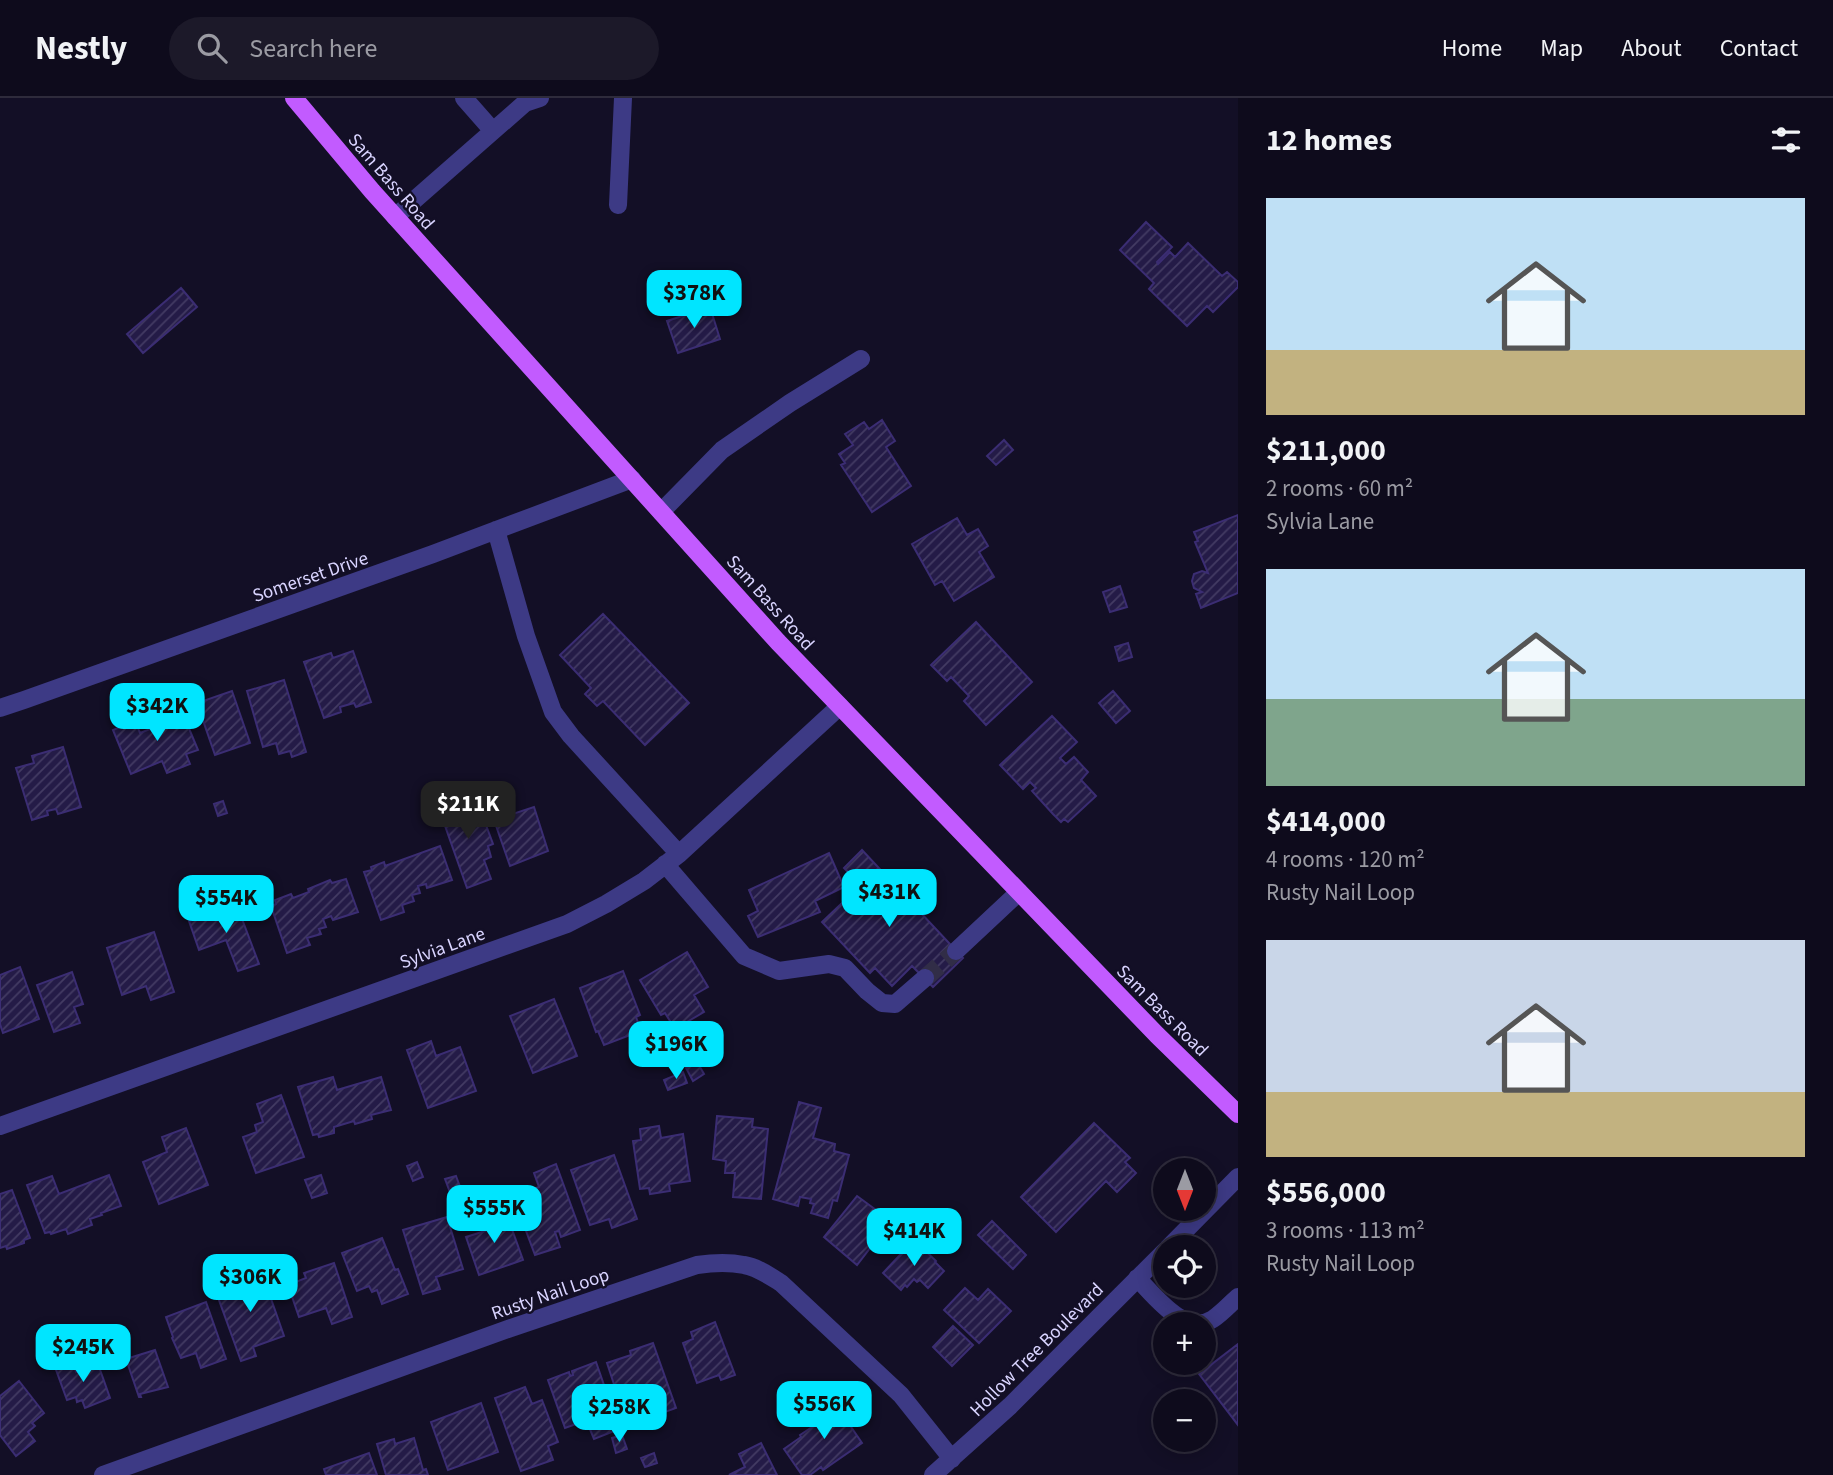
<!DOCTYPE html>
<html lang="en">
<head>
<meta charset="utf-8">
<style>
  body { margin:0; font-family:"Source Sans 3",sans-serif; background:#1c1929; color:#f1f3f6; height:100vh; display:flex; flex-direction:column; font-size:26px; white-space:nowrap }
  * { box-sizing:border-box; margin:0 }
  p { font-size:23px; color:#9b9ba3 }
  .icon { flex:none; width:38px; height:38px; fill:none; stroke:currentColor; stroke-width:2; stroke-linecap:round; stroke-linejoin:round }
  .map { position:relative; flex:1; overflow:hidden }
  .side { display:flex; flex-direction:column; background:#0e0b1c; width:595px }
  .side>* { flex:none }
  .needle { width:46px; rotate:180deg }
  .controls { position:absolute; left:1153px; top:1060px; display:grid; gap:14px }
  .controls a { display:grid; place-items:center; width:63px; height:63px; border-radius:50%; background:#0e0b1c; box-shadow:0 4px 18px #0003,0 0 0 2px #2e2b3b; font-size:35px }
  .price { position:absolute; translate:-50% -60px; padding:0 16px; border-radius:14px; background:#00e5ff; color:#111; font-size:23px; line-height:46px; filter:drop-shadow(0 2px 4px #0008) }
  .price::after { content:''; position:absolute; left:50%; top:42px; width:21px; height:16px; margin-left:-10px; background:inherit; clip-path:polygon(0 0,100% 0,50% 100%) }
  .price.active { background:#222; color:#fff }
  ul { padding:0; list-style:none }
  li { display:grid; align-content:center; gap:14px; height:371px; padding:0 28px }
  li span { display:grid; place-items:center; height:217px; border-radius:0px; color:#555 }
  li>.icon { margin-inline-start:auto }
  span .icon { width:126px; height:126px; fill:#fffc; stroke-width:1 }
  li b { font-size:30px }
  h2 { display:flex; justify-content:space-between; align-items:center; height:84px; padding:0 28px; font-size:30px }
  header { display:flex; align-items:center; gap:42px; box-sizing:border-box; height:98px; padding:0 35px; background:#0e0b1c; border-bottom:2px solid #2e2b3b }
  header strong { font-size:33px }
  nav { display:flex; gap:38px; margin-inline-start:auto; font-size:24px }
  .search { width:490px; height:63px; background:#1c1929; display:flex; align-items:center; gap:18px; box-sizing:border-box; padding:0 24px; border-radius:38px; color:#9b9ba3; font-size:26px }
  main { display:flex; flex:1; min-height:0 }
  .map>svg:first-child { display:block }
</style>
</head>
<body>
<header>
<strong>Nestly</strong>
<div class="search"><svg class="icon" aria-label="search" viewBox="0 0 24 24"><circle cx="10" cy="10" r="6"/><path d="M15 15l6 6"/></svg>Search here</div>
<nav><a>Home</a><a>Map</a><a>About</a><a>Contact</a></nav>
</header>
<main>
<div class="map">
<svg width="1238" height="1377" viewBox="0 0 1238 1377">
  <defs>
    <pattern id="building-hatch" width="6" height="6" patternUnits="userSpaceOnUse" patternTransform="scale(1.75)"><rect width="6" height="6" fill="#241b47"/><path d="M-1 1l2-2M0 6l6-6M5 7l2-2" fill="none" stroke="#433b63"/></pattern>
  </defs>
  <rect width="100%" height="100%" fill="#130f26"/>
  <path fill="url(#building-hatch)" stroke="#3b2d73" stroke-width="2" d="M1146,124L1172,149L1157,164L1158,166L1170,154L1175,159L1188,145L1222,178L1227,174L1238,184V189L1213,214L1207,208L1187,228L1149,191L1154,185L1120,152Z
    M181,190L197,209L143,255L127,236Z
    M710,209L720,241L678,255L667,223Z
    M882,322L895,343L886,349L911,388L872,414L841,367L845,365L839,356L853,347L845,336L864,324L869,331Z
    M1004,342L1013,352L996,367L987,358Z
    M1238,417V495L1201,510L1196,496L1202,494L1194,490L1192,483L1194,476L1202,473L1208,475L1195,444L1198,443L1194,434Z
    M957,420L967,437L978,431L988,448L979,454L994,479L954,503L942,483L935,487L912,446Z
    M1120,488L1127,509L1110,514L1103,494Z
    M603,516L689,605L645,647L603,603L597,608L585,596L591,590L560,557Z
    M976,524L1032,584L986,627L964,603L969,598L951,579L947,583L931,567Z
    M1128,545L1132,559L1119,563L1115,549Z
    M353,553L371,604L356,609L354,605L340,609L341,614L324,620L304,564L331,555L333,560Z
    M284,582L306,654L292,659L290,653L279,656L276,645L263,649L247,593Z
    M232,593L250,645L215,657L197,605Z
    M1113,593L1130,613L1116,625L1099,605Z
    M180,609L198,652L186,656L190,666L167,675L162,663L131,676L113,632L135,623L140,635L153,630L149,622Z
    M1052,618L1077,644L1060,660L1066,666L1074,659L1088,674L1081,682L1096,698L1068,724L1064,721L1061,724L1053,716L1032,693L1036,690L1030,684L1023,691L1000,667Z
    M63,649L81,709L58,716L56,711L47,713L48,717L32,722L16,670L34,665L32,658Z
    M456,701L459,709L470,706L475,722L483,719L493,746L488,748L491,759L484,762L491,781L467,790L438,708Z
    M223,703L227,715L218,718L214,706Z
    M534,709L548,753L510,768L494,722Z
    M440,748L452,782L427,790L426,786L418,788L420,795L412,797L414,803L402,807L404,814L381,822L364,774L372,772L371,769L384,764L385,768Z
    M862,752L963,860L933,889L912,868L892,888L875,870L870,875L822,824L861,787L844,770Z
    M829,755L844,789L815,803L820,814L758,839L748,818L758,813L749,792Z
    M346,781L358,814L333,822L331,818L323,821L326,829L319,831L321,836L307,840L310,847L287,855L271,808L276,806L275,802L291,796L293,800L309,794L308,791L330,782L332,785Z
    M236,805L259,866L238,873L226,842L199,852L189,823Z
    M154,834L174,894L151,902L146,888L122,897L107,850Z
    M687,854L708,889L694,897L704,914L675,931L665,915L661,917L640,882Z
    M20,869L39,921L3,935L0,926V877Z
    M623,873L640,917L636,919L641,933L604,947L598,933L596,934L580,890Z
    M72,874L83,906L74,909L80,925L54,934L37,887Z
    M554,901L577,958L533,975L510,918Z
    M431,943L436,958L460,949L476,993L428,1010L407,952Z
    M697,964L704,976L693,983L686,970Z
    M683,974L687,985L668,992L664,982Z
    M333,979L337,992L381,979L391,1012L371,1017L372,1021L355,1026L354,1023L334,1029V1035L319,1039L318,1036L313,1037L298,989Z
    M281,997L304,1059L256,1075L243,1039L257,1034L255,1027L263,1024L257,1006Z
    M799,1004L821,1010L813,1040L835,1046L834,1053L849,1057L837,1103L833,1102L828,1120L811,1115L814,1106L810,1105L811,1101L800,1099L798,1108L773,1101Z
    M717,1018L753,1021L752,1029L768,1031L761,1101L733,1099L735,1075H725L726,1063L713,1061Z
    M1094,1025L1130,1060L1125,1064L1136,1075L1117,1094L1106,1083L1056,1134L1021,1099Z
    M659,1028L661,1040L683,1036L690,1083L669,1086L670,1093L650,1096L649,1090L640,1091L633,1043L641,1042L640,1031Z
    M186,1030L208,1087L159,1106L143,1064L167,1054L162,1039Z
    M614,1057L637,1121L612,1130L609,1121L590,1127L571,1072Z
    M417,1064L423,1079L413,1083L407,1068Z
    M556,1066L580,1132L561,1139L559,1133L555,1134L560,1149L535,1157L513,1098L539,1089L534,1075Z
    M109,1077L121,1108L101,1115L102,1117L90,1121L92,1127L68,1136L66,1131L51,1136L50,1134L45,1135L27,1087L52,1078L59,1096Z
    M321,1077L327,1095L312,1100L305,1082Z
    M456,1078L462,1094L451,1097L445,1081Z
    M12,1092L30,1140L24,1142V1145L7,1151L6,1148L0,1150V1096Z
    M857,1098L891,1123L857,1167L824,1139Z
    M502,1113L506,1124L509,1123L523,1162L479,1177L466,1139L485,1133L481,1120Z
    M447,1119L463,1171L436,1179L440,1191L423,1196L403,1132Z
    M992,1123L1026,1157L1013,1171L978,1137Z
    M382,1140L395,1172L398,1171L408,1196L382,1206L377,1192L372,1194L369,1188L357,1193L342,1155Z
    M914,1142L936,1163L935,1164L944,1173L928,1190L920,1182L917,1184L914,1181L907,1189L905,1187L901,1192L883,1175Z
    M334,1165L352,1219L332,1226L326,1210L299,1219L288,1187L306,1180L304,1175Z
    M262,1175L284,1238L253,1249L256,1258L241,1263L215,1191Z
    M965,1190L978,1202L988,1191L1011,1213L979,1245L944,1212Z
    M206,1204L226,1261L201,1270L196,1255L181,1260L172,1240L173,1239L166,1219Z
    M715,1224L735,1277L721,1282L719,1277L697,1285L683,1245L693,1241L691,1234Z
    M953,1228L973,1247L952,1268L933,1249Z
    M653,1245L676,1310L643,1322L640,1311L624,1317L607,1265L631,1257L630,1253Z
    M1238,1246V1327L1199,1276Z
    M155,1252L168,1289L140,1296L141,1299H139L126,1261Z
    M72,1263L76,1274L98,1266L110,1300L85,1310L82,1302L77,1304L76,1299L67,1302L55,1269Z
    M596,1264L613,1313L565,1330L548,1282L569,1274L570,1278L573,1277L572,1273Z
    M19,1283L44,1315L32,1325L35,1328L28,1334L35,1343L16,1358L0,1337V1298Z
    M525,1289L532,1306L542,1302L558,1344L548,1348L553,1362L521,1373L495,1300Z
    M830,1298L862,1345L823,1372L821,1369L810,1377H802L784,1351L801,1339L800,1337L824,1321L815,1308Z
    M481,1305L498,1354L448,1372L431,1324Z
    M613,1320L617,1332L594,1341L589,1329Z
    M622,1337L627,1351L616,1355L612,1340Z
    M414,1340L423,1372L426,1371L428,1377H386L377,1346L394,1341L395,1346Z
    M761,1345L777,1377H729L745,1369L739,1356Z
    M369,1355L377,1377H326L324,1371Z
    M654,1355L657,1365L645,1369L641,1360Z"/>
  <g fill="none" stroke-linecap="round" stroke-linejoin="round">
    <path stroke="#312d47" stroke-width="18" stroke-dasharray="18 9" stroke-linecap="butt" d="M925,880L956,853"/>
    <path stroke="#3d3a85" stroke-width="18" d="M464,0L493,33
      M618,107L623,0
      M395,119L525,5L540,0
      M661,414L722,352L790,305L861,261
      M496,432L526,538L553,614L571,638L679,756
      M0,610L24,602L433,456L632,381
      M665,766L744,858L779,873L829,866L845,870L867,893L882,905L895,906L925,880
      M956,853L1019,794
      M0,1028L567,826L606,806L644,783L679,756L840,608
      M1168,1150L1238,1079
      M1137,1180C1155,1198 1185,1239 1213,1221C1222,1215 1230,1206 1238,1199
      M103,1377L508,1231L697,1167C711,1165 729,1164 744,1167C757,1169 770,1178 781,1185L901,1297L952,1361
      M933,1377L1010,1308L1166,1152"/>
    <path stroke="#c25bff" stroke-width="18" d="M294,0L372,93L778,544L1157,937L1238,1016"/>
  </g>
  <g text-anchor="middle" stroke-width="5" stroke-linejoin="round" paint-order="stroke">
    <g font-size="19" fill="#d9d4ff" stroke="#130f26">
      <text transform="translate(392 83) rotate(49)" y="7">Sam Bass Road</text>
      <text transform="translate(310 478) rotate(-19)" y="7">Somerset Drive</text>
      <text transform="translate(771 504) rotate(48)" y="7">Sam Bass Road</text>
      <text transform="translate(442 849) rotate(-20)" y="7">Sylvia Lane</text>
      <text transform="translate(1163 912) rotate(45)" y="7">Sam Bass Road</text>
      <text transform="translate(550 1195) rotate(-19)" y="7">Rusty Nail Loop</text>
      <text transform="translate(1036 1251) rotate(-45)" y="7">Hollow Tree Boulevard</text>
    </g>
  </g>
</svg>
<div class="controls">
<a><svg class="needle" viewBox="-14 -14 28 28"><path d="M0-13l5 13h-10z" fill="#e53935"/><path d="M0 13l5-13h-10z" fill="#9b9ba3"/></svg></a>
<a><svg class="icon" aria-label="locate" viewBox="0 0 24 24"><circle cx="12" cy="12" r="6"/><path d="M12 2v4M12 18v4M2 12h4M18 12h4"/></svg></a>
<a>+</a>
<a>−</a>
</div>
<b class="price" style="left:694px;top:232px">$378K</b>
<b class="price" style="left:157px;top:645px">$342K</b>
<b class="price active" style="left:468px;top:743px">$211K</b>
<b class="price" style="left:889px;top:831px">$431K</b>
<b class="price" style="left:226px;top:837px">$554K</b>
<b class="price" style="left:676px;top:983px">$196K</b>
<b class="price" style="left:494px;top:1147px">$555K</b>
<b class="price" style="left:914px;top:1170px">$414K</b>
<b class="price" style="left:250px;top:1216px">$306K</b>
<b class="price" style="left:83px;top:1286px">$245K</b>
<b class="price" style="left:824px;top:1343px">$556K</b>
<b class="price" style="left:619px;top:1346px">$258K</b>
</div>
<section class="side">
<h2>12 homes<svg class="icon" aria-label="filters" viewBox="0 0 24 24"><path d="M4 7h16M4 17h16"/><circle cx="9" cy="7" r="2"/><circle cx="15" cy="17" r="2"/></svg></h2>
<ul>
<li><span style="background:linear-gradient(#bfe0f5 70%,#c2b280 0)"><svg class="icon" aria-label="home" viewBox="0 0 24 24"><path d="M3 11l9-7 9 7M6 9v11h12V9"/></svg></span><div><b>$211,000</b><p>2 rooms · 60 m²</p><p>Sylvia Lane</p></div></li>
<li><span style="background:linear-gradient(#bfe0f5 60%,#7fa58c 0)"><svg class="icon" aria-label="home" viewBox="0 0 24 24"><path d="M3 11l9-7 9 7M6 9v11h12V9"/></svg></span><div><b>$414,000</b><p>4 rooms · 120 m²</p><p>Rusty Nail Loop</p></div></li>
<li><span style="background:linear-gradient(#c9d6e8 70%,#c2b280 0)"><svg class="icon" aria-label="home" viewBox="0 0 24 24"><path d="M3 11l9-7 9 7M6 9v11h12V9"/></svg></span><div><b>$556,000</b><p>3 rooms · 113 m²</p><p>Rusty Nail Loop</p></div></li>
</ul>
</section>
</main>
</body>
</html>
